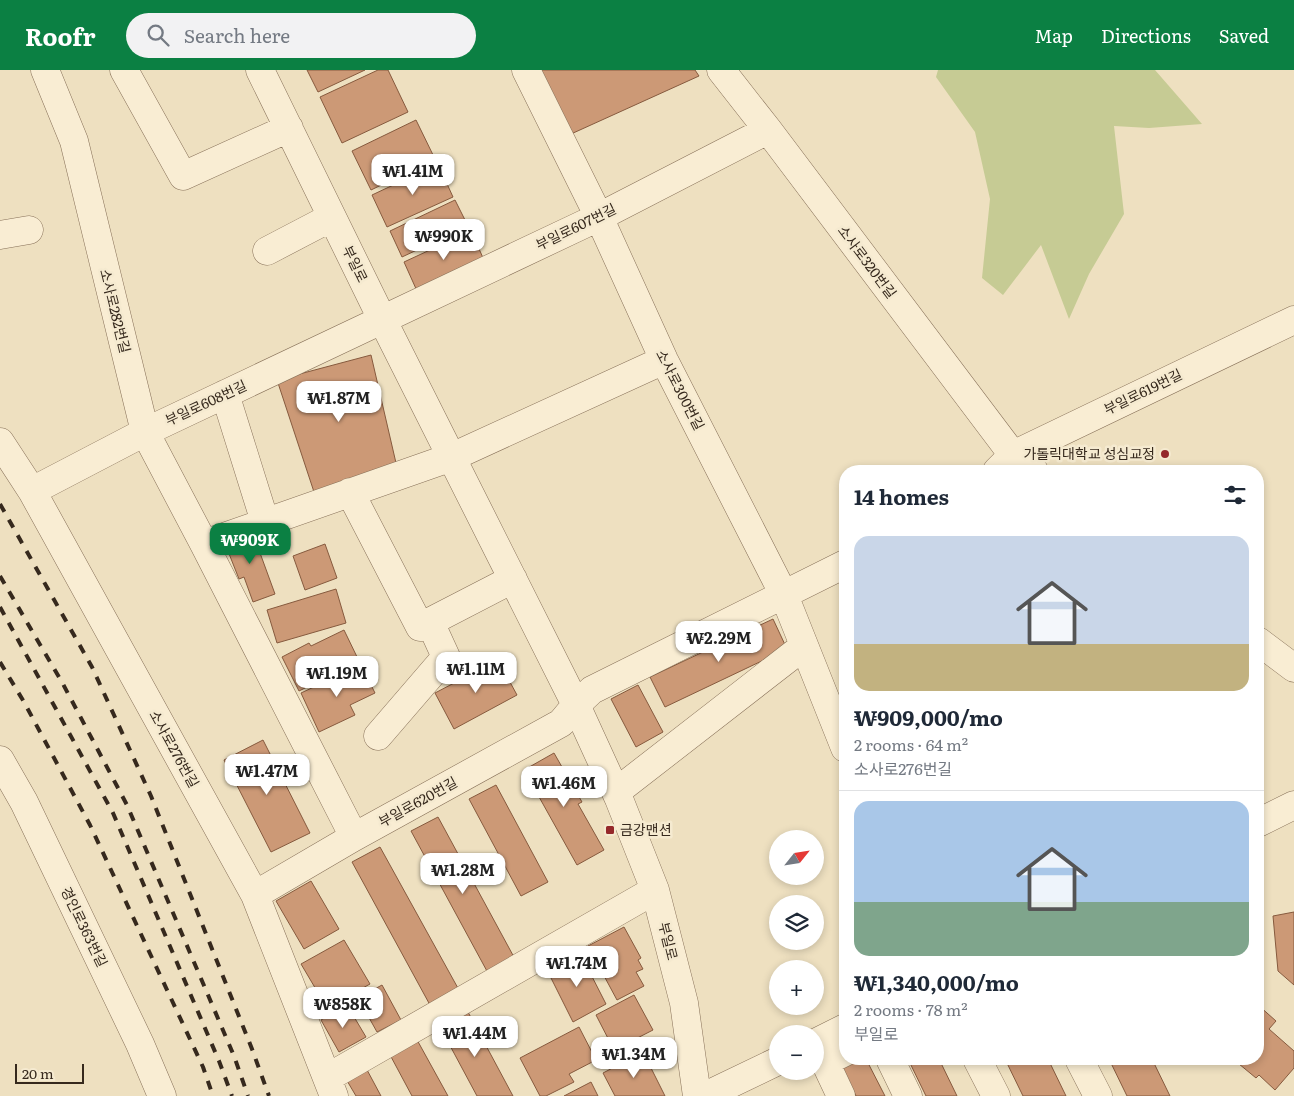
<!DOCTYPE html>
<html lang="en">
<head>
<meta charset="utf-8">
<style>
  body { margin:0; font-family:Literata,"Noto Sans KR",serif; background:#f2f2f3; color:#1f2937; height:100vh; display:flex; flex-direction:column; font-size:19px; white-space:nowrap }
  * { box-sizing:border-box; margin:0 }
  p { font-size:16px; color:#747a83 }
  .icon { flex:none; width:28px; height:28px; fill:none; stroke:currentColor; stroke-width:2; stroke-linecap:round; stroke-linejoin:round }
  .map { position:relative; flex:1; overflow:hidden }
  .panel { position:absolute; left:839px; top:395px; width:425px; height:600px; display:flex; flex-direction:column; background:#fff; border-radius:20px; box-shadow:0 2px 8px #0003 }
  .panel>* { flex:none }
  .needle { width:32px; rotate:60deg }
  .tools { position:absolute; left:769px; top:760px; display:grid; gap:10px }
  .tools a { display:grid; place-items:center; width:55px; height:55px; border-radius:50%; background:#fff; box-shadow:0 2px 8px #0003; font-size:25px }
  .scale { position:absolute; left:15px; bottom:12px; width:69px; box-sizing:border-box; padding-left:5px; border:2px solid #36291d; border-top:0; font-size:14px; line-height:18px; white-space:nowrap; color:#36291d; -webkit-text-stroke:4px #f5ead0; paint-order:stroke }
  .price { position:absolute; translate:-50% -42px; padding:0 11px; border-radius:10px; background:#fff; color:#222; font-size:16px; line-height:32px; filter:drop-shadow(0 1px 2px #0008) }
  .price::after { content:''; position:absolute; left:50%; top:30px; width:15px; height:11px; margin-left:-8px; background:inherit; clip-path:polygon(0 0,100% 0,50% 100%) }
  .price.current { background:#0b8043; color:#fff }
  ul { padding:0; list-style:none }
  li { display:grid; align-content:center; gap:10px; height:265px; padding:0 15px }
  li+li { border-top:1px solid #e0e1e3 }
  li span { display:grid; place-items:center; height:155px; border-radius:15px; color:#555 }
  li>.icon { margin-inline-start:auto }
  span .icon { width:90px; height:90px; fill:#fffc; stroke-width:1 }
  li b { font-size:21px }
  h2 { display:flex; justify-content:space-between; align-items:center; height:60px; padding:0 15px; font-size:21px }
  header { display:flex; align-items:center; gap:30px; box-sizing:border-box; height:70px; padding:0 25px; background:#0b8043; color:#fff }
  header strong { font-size:24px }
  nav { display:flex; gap:28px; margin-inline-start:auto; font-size:18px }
  .search { width:350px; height:45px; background:#f2f2f3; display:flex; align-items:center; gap:12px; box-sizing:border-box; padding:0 18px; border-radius:28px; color:#747a83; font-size:19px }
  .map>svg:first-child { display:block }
</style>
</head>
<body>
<header>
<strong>Roofr</strong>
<div class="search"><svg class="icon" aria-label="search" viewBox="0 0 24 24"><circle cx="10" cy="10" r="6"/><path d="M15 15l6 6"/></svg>Search here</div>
<nav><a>Map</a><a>Directions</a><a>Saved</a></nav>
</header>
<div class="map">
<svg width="1294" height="1026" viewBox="0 0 1294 1026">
  <rect width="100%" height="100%" fill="#eee0c0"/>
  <path fill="#c6cb94" d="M938,0H1155L1202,54L1149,58L1114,56L1124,144L1089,204L1069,249L1041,175L1003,225L982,208L990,129L975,62L936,7Z"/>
  <path fill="#cc9976" stroke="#865a3e" d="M307,0H365L318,22Z
    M378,0H388L408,42L342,73L320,27Z
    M539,0H695L699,6L571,64Z
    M416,50L435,89L371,120L352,81Z
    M438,94L453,127L387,157L372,125Z
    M455,130L468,156L402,187L390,161Z
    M471,161L484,190L417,221L404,192Z
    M371,285L396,393L316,428L277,310Z
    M252,461L275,524L253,532L244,507L239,509L224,471Z
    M325,474L337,508L305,520L293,486Z
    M336,519L346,553L277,573L267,540Z
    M773,549L787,579L665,637L650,607Z
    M344,560L359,591L299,621L282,587L309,573L311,576Z
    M498,590L517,625L454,659L435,623Z
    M361,595L375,623L350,635L355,645L319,662L301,623Z
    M638,615L663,662L636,677L611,629Z
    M263,670L310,763L271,782L224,690Z
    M554,683L582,732L578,734L604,780L577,795L524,700Z
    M496,715L548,812L521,826L469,729Z
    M438,747L515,889L488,903L411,761Z
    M380,777L459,920L430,935L352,792Z
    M311,811L339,859L304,879L276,831Z
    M1294,842V915L1278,901L1273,846Z
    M624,857L641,888L638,890L643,899L636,902L644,916L617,930L588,876Z
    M344,870L370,914L327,938L301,894Z
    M581,885L606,934L573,952L548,902Z
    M382,915L401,950L377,962L358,928Z
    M634,925L653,960L614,980L596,945Z
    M347,935L366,967L339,982L321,950Z
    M1258,935L1276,951L1269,959L1294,981V998L1275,1020L1259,1005L1256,1008L1233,989H1258Z
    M468,942L513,1026H477L440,957Z
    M579,957L596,990L569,1004L574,1012L546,1026H540L520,988Z
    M416,968L448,1026H412L389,983Z
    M643,982L665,1026H615L603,1003Z
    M845,989H866L885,1026H856L839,992Z
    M908,989H939L957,1026H926Z
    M1005,989H1048L1066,1026H1023Z
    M1109,989H1152L1170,1026H1127Z
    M366,998L381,1026H356L346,1009Z
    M591,1012L598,1026H564Z"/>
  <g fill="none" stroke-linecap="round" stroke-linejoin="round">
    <g stroke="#877058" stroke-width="29">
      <path id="minor" d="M45,0L74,71L145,362L204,474L354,767
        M124,0L183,106L289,58
        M260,0L382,249L576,635L619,729L655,820L684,933L697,1026
        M526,0L599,147L664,290L784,525L845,678
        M721,0L768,60L1013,385L1034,401
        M0,165L29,160
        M267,181L332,147
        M225,324L265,452
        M0,372L32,421L255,825L334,1026
        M997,401L1013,385L1294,250
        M32,421L145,362L599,147L768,60
        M350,422L420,557L513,509
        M204,474L452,387L664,290
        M1258,571L1294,598
        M378,666L446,587L430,552
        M0,690L24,732L140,974L162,1026
        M616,722L804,576
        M1258,753L1294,735
        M255,825L354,767L561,653L576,635L592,620L845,494
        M815,973L845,958
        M890,989L908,1026
        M977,989L996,1026
        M1079,989L1098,1026
        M327,1008L655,820
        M705,1026L778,991
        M841,1026L825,992L845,982"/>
    </g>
    <use href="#minor" stroke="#f9edd3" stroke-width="28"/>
    <path stroke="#36291d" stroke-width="4" stroke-dasharray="9 9" stroke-linecap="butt" d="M0,434L92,597L151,726L252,979L269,1026
      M0,506L63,614L127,735L234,986L248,1026
      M0,537L113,743L219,991L232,1026
      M0,592L24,632L90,755L203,997L213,1026"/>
  </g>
  <g fill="#95282a" stroke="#f5ead0" stroke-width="2">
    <circle cx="1165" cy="384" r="5"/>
    <rect x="605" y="755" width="10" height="10" rx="2.5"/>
  </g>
  <g text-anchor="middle" stroke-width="5" stroke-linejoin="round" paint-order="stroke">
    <g font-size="14" fill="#36291d" stroke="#f5ead0">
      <text transform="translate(576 157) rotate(-26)" y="5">부일로607번길</text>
      <text transform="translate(867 192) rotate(53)" y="5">소사로320번길</text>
      <text transform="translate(355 194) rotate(64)" y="5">부일로</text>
      <text transform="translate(115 241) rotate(76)" y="5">소사로282번길</text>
      <text transform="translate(680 320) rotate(63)" y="5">소사로300번길</text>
      <text transform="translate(1143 322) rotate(-26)" y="5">부일로619번길</text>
      <text transform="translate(206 333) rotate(-25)" y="5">부일로608번길</text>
      <text transform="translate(174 679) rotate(61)" y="5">소사로276번길</text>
      <text transform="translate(418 732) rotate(-29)" y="5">부일로620번길</text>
      <text transform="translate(84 857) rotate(64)" y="5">경인로363번길</text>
      <text transform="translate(668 871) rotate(76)" y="5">부일로</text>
    </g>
    <g font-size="14" fill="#36291d" stroke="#f5ead0" text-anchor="end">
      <text x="1155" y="389">가톨릭대학교 성심교정</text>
      <text x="620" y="765" text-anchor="start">금강맨션</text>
    </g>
  </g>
</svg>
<div class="tools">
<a><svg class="needle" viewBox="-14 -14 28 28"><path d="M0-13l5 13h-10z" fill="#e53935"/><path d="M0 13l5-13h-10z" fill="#747a83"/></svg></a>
<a><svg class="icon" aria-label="layers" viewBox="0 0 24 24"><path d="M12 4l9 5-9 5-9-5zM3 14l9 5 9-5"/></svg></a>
<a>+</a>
<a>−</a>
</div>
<div class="scale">20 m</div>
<b class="price" style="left:413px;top:126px">₩1.41M</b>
<b class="price" style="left:444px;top:191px">₩990K</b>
<b class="price" style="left:339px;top:353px">₩1.87M</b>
<b class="price current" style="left:250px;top:495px">₩909K</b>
<b class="price" style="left:719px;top:593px">₩2.29M</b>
<b class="price" style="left:476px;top:624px">₩1.11M</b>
<b class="price" style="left:337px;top:628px">₩1.19M</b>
<b class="price" style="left:267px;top:726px">₩1.47M</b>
<b class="price" style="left:564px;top:738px">₩1.46M</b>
<b class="price" style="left:463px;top:825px">₩1.28M</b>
<b class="price" style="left:577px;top:918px">₩1.74M</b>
<b class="price" style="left:343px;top:959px">₩858K</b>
<b class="price" style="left:475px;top:988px">₩1.44M</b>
<b class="price" style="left:634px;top:1009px">₩1.34M</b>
<section class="panel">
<h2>14 homes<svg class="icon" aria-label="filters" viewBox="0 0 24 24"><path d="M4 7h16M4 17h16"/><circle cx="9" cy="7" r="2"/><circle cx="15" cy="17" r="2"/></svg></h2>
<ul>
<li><span style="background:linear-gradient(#c9d6e8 70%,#c2b280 0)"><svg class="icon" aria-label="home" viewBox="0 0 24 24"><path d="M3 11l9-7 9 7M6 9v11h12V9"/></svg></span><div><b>₩909,000/mo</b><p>2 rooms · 64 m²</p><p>소사로276번길</p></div></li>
<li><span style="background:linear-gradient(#a9c7e8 65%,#7fa58c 0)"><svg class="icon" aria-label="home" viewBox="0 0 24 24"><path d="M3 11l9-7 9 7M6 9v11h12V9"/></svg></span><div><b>₩1,340,000/mo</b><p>2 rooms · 78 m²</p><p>부일로</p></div></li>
</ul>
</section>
</div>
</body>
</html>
